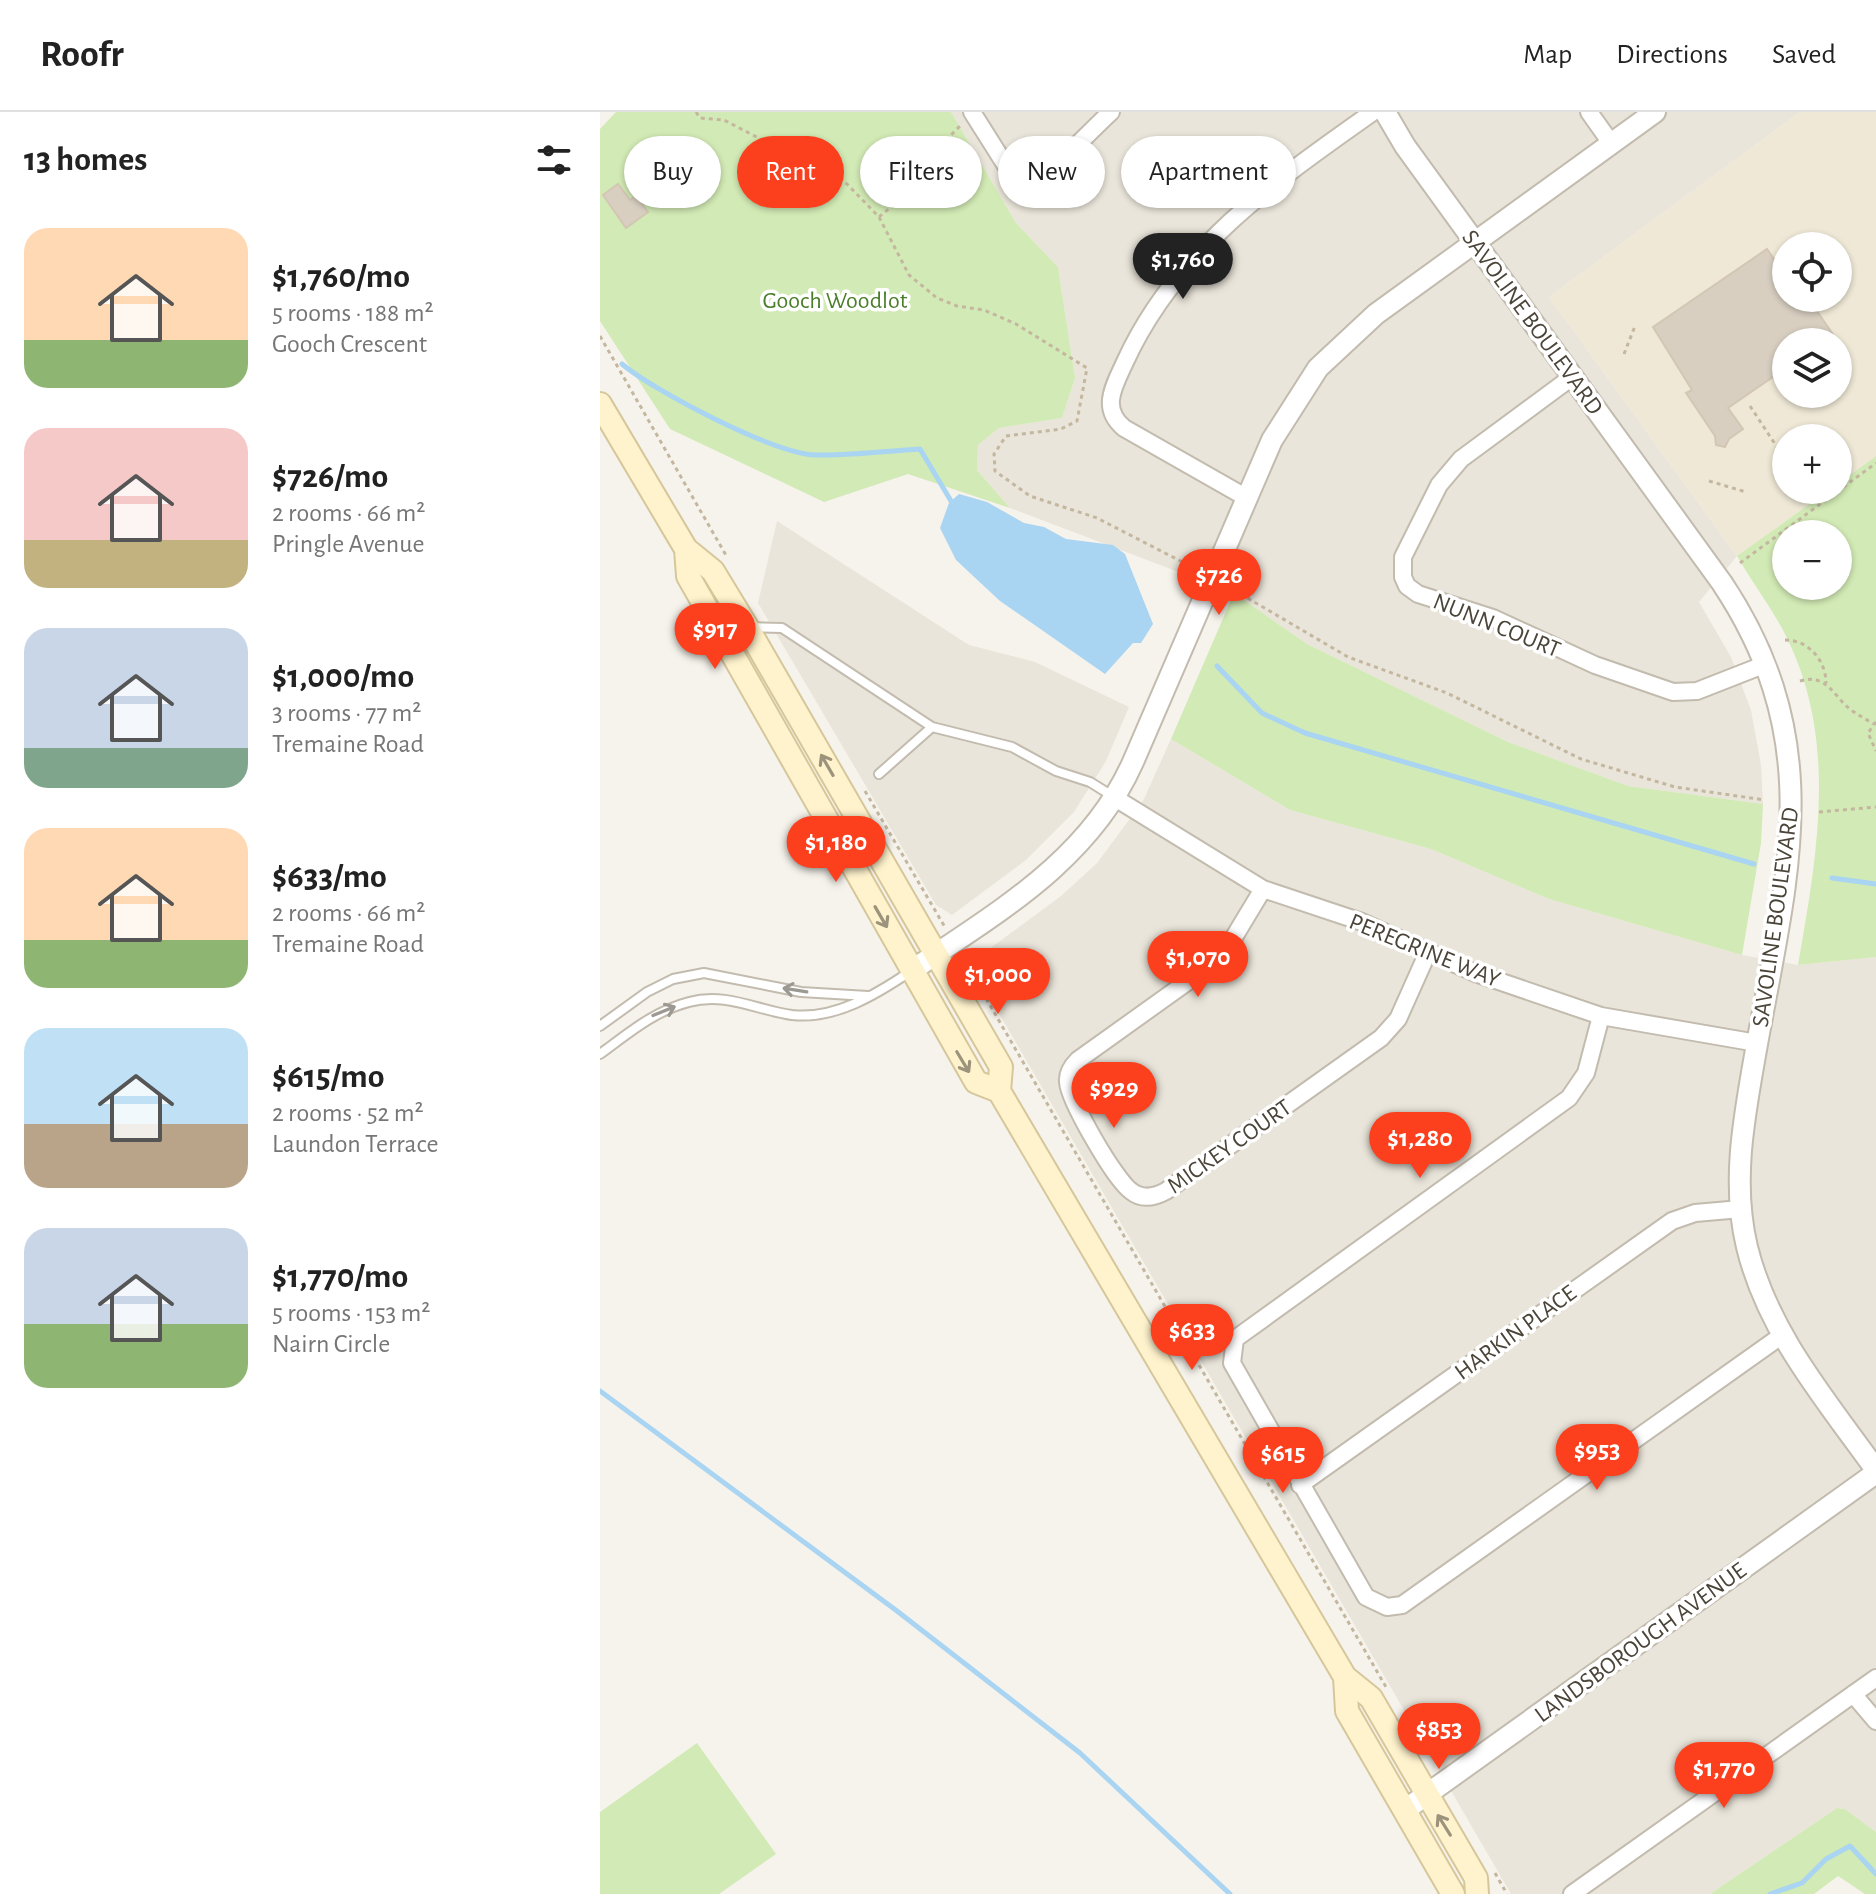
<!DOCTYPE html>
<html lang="en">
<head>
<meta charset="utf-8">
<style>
  body { margin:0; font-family:"Alegreya Sans",sans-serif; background:#f6f6f6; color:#222; height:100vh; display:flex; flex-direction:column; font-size:30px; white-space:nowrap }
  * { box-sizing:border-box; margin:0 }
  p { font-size:26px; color:#767676 }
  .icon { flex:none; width:44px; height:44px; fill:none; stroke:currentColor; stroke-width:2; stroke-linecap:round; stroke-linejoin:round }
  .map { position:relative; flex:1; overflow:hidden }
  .drawer { display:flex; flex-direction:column; background:#fff; width:600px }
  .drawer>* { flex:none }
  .banner { position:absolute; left:24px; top:24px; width:760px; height:72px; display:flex; gap:16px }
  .tools { position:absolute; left:1172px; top:120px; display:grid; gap:16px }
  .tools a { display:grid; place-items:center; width:80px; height:80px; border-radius:50%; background:#fff; box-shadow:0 2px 6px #0004; font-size:40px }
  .price { position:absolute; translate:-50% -68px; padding:0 18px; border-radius:28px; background:#fc3f1d; color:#fff; font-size:26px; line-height:52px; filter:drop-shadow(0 2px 4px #0008) }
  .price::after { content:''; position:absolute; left:50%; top:48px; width:24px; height:18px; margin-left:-12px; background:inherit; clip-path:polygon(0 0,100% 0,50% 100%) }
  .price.selected { background:#222; color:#fff }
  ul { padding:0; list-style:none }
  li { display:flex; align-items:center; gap:24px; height:200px; padding:0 24px }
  li span { display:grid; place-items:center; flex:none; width:224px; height:160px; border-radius:24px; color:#555 }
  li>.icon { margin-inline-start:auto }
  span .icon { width:96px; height:96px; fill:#fffc; stroke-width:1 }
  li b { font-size:34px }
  h2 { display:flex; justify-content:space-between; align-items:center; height:96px; padding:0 24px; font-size:34px }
  .pill { padding:0 28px; border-radius:36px; background:#fff; box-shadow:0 2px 6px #0004; font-size:28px; line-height:72px }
  .pill.selected { background:#fc3f1d; color:#fff }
  header { display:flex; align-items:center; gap:48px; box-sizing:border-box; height:112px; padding:0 40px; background:#fff; border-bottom:2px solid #e0e0e0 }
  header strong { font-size:38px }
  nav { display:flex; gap:44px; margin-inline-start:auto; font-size:28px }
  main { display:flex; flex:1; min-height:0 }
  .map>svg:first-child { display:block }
</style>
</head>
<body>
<header>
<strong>Roofr</strong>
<nav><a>Map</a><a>Directions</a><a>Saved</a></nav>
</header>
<main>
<section class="drawer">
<h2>13 homes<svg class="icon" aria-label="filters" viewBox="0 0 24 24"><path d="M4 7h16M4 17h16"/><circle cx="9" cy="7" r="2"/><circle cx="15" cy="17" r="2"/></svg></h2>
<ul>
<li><span style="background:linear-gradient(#ffd9b3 70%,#8fb573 0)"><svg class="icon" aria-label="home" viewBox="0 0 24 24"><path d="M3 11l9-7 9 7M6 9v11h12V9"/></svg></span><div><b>$1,760/mo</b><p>5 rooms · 188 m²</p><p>Gooch Crescent</p></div></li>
<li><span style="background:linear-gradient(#f6c9c9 70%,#c2b280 0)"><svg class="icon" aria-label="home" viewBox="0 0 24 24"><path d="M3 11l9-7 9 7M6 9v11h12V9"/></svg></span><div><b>$726/mo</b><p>2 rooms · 66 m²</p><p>Pringle Avenue</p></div></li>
<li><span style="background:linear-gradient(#c9d6e8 75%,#7fa58c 0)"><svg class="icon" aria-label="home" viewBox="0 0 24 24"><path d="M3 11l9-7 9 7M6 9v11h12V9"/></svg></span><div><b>$1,000/mo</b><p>3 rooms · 77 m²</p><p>Tremaine Road</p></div></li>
<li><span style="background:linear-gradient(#ffd9b3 70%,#8fb573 0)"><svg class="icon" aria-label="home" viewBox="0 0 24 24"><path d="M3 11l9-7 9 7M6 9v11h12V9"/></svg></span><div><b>$633/mo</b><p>2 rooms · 66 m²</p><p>Tremaine Road</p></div></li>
<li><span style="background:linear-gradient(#bfe0f5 60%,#b9a48a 0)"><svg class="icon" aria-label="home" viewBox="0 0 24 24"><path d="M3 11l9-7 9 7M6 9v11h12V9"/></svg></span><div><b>$615/mo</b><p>2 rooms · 52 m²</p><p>Laundon Terrace</p></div></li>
<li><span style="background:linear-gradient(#c9d6e8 60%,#8fb573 0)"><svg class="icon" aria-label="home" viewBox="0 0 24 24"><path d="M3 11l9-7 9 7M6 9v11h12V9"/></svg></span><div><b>$1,770/mo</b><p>5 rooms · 153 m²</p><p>Nairn Circle</p></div></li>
</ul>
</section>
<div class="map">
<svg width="1276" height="1782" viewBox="0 0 1276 1782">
  <rect width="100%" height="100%" fill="#f6f3ec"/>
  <path fill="#eae5da" d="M351,0H1200L949,185L1137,444L1099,490L1131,545L1151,598L1161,653L1163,692L1028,674L908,630L707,532L634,481L410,396L377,358L378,333L399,316L462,306L475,266L458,155L416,111Z
    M177,409L369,533L435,550L529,595L506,649L474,700L426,748L352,803L336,793L158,491Z
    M571,627L690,698L831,737L949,787L1142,843L1198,853L1276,845V1720L1245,1697L1237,1696L1110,1782H911L376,862L377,846L461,784L497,751L543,689Z"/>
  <path fill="#efe8d6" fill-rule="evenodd" d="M1200,0H1276V344L1238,372V326H1186V378H1229L1137,444L949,185ZM1186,134H1238V186H1186ZM1186,230H1238V282H1186Z"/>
  <path fill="#d2eab5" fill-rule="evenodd" d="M16,0H351L416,111L458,155L475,266L462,306L399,316L378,333L377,358L410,396L308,362L224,390L70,317L0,209V17Z
    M1276,344V845L1198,853C1217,743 1239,628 1185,522C1171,495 1152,470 1137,444L1229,378H1238V372ZM1238,422V474H1186V422Z
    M634,481L707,532L908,630L1028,674L1163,692L1161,731L1142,843L949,787L831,737L690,698L571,627Z
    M97,1631L176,1742L119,1782H0V1700Z
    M1237,1696L1245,1697L1276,1720V1782H1265L1238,1764L1214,1782H1110Z"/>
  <path fill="#a9d4f2" d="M359,382L387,390L424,411L444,415L466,427L513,433L525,442L553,512L541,531H533L505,562L400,489L356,448L340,416L349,391Z"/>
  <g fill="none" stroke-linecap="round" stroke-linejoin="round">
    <path stroke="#a9d4f2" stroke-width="5" d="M22,252C54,279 174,342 216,343C250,344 286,339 320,337L354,394
      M617,554L662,601L705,621L1154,752
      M1232,766L1276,772
      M0,1279L297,1499L480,1641L630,1782
      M1170,1782L1202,1771L1226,1747L1250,1734L1276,1762"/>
  </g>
  <path fill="#d8cfc1" stroke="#d3c7b4" stroke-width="2" d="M18,72L30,88L36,84L48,100L26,116L3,83Z
    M1167,137L1186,164V186H1208L1234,224L1224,230H1186V256L1128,296L1143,317L1129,327L1125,335L1116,333L1115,324L1086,281L1092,278L1053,215Z"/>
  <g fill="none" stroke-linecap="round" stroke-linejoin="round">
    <g stroke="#c2bbae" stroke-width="12">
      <path id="service" d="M149,515L182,516L332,615L412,635L456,659L490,670L514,685
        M279,662L332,615
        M0,914L47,880L73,867L104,861L201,880L268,884
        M0,942C29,921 54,899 89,890C126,880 156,898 192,903C235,908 277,882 311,859"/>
    </g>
    <g stroke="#c2bbae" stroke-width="20">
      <path id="minor" d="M372,0L408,57C416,64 426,70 438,65C456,57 494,15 511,0
        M989,0L1011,31
        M972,265L861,347L839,373L803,445V465L807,474L818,482L893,506L995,553L1073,580L1097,579L1166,552
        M647,386L524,316C500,296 514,274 525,250C576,138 675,69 773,0
        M515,686L663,777L762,810L875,861L1001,904L1157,931
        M663,777L622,845L478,948C472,954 467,961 468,970C469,988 515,1068 531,1079C542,1088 555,1085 566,1079L781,926L798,907L828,840
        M1001,904L986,961L969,986L635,1227L632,1251L766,1485L787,1495L802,1493L1181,1224
        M700,1373L1072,1109L1095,1101L1141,1097
        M1253,1582L1276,1609
        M972,1782L1276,1566"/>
    </g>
    <g stroke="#c2bbae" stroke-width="24">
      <path id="tertiary" d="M785,0L805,34L1122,471C1231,635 1185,770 1154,949C1143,1011 1132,1073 1147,1135C1168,1221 1226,1288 1276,1358
        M311,859C396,801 489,749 533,650L672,328L718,256L776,202L1055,0
        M805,1698L1276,1361"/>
    </g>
    <g stroke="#d6c79b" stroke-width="26">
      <path id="secondary" d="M0,292L86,437L113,459L147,515L401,955L399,979L745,1565L771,1586L876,1766L877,1782
        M86,437L88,464L376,970L399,979
        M745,1565L747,1599L853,1782"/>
    </g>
    <path stroke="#c4b79f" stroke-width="3" stroke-dasharray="4 4" stroke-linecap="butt" d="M96,0L100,6L124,8L247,72L279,105L309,163L337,186L357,194L384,198L416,212L487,256L477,309L461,317L406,324L394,342L395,359L430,384L497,406L596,457
      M279,105L309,80L326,60L330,44L361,13
      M0,224L127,445
      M1024,242L1035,214
      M1150,294L1177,335
      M1109,369L1146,380
      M1140,451L1276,351
      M627,474L748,545L847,581L981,647L1075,675L1165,688
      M1185,528C1209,528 1226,549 1226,571
      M1200,569C1227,561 1233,584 1251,598C1258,603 1266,607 1273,612
      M1276,610L1268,621L1276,639
      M265,679L346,817
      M1219,700L1276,695
      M362,845L786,1575
      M895,1761L907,1782"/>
    <use href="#service" stroke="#fff" stroke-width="8"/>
    <use href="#minor" stroke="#fff" stroke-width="16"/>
    <use href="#tertiary" stroke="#fff" stroke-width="20"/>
    <use href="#secondary" stroke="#fff3cd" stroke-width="22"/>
  </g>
  <defs><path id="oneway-shaft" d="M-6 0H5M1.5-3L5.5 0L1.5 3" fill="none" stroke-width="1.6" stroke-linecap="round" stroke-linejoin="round" transform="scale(2)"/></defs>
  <g stroke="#9c937c">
    <use href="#oneway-shaft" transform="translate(227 653) rotate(-120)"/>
    <use href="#oneway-shaft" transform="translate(281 805) rotate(60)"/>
    <use href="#oneway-shaft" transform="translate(363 950) rotate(59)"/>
    <use href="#oneway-shaft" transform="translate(844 1713) rotate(-122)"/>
  </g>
  <g stroke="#9c9892">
    <use href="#oneway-shaft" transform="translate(195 878) rotate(-171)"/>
    <use href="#oneway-shaft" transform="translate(64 899) rotate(-22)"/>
  </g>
  <g text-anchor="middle" stroke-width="7" stroke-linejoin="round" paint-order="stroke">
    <g font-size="24" fill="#4a7f2a" stroke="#fff">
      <text x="235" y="196">Gooch Woodlot</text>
    </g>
    <g font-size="24" fill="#4b4439" stroke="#fff">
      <text transform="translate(933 210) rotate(54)" y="8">SAVOLINE BOULEVARD</text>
      <text transform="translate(897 513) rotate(22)" y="8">NUNN COURT</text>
      <text transform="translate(1175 805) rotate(-82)" y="8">SAVOLINE BOULEVARD</text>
      <text transform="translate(825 838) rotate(22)" y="8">PEREGRINE WAY</text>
      <text transform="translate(629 1034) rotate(-35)" y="8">MICKEY COURT</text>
      <text transform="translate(915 1220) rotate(-36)" y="8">HARKIN PLACE</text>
      <text transform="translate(1040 1530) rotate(-36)" y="8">LANDSBOROUGH AVENUE</text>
    </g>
  </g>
</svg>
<div class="tools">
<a><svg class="icon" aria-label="locate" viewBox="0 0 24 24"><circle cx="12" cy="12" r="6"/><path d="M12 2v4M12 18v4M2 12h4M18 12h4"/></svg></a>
<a><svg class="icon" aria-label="layers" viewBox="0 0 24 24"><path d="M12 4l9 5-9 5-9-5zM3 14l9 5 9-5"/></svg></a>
<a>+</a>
<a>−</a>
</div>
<b class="price selected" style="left:583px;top:189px">$1,760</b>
<b class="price" style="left:619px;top:505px">$726</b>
<b class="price" style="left:115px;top:559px">$917</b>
<b class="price" style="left:236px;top:772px">$1,180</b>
<b class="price" style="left:598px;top:887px">$1,070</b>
<b class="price" style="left:398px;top:904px">$1,000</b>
<b class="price" style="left:514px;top:1018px">$929</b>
<b class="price" style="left:820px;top:1068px">$1,280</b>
<b class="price" style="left:592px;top:1260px">$633</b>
<b class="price" style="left:997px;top:1380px">$953</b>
<b class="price" style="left:683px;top:1383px">$615</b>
<b class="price" style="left:839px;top:1659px">$853</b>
<b class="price" style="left:1124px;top:1698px">$1,770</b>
<div class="banner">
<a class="pill">Buy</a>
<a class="pill selected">Rent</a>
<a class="pill">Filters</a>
<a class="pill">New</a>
<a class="pill">Apartment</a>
</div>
</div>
</main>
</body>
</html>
